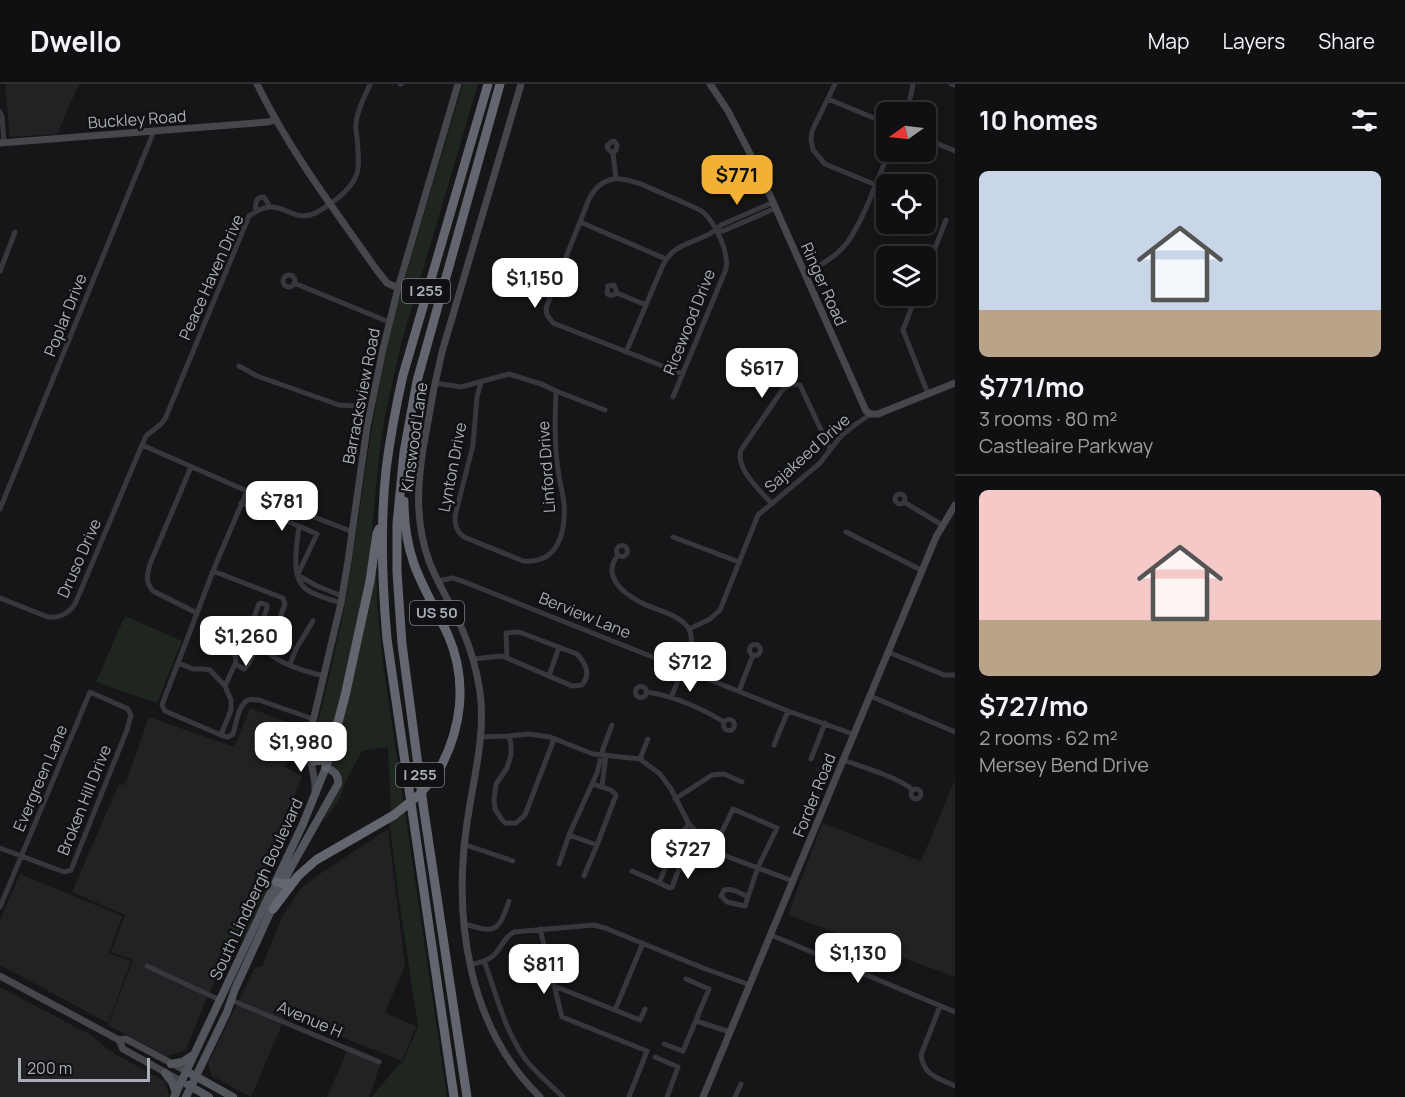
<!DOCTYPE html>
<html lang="en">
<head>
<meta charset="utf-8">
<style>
  body { margin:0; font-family:Manrope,sans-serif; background:#19191b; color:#f1f3f6; height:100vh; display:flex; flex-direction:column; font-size:22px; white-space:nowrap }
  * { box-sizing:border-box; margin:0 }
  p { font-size:20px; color:#9c9d9f }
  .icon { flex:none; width:33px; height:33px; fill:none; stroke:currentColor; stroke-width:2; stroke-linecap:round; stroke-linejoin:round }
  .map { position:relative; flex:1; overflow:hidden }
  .side { display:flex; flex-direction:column; background:#101012; width:450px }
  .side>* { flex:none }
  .needle { width:39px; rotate:256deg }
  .fabs { position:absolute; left:876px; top:18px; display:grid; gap:12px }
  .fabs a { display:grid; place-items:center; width:60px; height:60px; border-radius:9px; background:#101012; box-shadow:0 3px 15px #0003,0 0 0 2px #303032; font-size:30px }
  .scale { position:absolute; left:18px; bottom:15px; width:132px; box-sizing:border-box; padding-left:6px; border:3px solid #a8adb8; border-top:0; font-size:16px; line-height:21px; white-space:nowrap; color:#a8adb8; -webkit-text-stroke:4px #111113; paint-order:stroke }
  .price { position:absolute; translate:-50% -51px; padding:0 14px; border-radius:12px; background:#fff; color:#222; font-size:20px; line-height:39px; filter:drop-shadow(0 2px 3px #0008) }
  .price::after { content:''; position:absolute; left:50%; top:36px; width:18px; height:14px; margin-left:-9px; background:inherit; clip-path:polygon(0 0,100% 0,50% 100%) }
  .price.current { background:#f2b134; color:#111 }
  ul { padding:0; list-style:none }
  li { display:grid; align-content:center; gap:12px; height:318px; padding:0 24px }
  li+li { border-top:2px solid #303032 }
  li span { display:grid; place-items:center; height:186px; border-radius:9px; color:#555 }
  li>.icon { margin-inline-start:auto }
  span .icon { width:108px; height:108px; fill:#fffc; stroke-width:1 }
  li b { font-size:26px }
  h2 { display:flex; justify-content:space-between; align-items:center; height:72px; padding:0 24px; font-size:26px }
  header { display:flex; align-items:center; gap:36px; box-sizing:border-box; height:84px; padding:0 30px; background:#101012; border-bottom:2px solid #303032 }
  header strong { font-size:28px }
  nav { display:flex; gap:33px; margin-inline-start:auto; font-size:21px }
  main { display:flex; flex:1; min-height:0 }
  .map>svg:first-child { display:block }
</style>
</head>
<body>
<header>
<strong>Dwello</strong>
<nav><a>Map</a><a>Layers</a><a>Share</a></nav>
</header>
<main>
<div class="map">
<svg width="955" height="1013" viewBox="0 0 955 1013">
  <rect width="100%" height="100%" fill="#161618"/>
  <path fill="#222225" d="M5,0H79L57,50L10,53Z
    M250,624L299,643L285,683L302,692L266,788L206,916L186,966L166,972L108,941L133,876L111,868L125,831L72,808L119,700L125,701L149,633L234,663Z
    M955,696V893L788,831L822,739L921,777Z
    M388,745L405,881L385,929L416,942L402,977L286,931L251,1013L212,992L208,979L255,884L262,882L284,829L301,804L321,789Z
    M20,790L122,832L109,869L131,877L108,939L0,881V836Z
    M0,903L89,950L113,969L164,997L169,1010L168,1013H0Z
    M349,962L382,976L369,1013H327Z"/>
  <path fill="#1e261f" d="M463,0H478L401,260L385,332L380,364L368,485L345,599L325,671L318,673L313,669V661L343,532L358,438L370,355L380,298L388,259L397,220Z
    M365,292L369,294C373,300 369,313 364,319H361L358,317L364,293Z
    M376,488L377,519L383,579L447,1013H372L400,979L402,980L418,943L399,816L389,737L396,733L403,731L402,722L391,729L388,663L362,667L345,699L340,714L325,736L324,734L341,703C344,692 339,685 329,680Z
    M125,532L182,557L157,619L96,598Z
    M258,796L262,798L266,802V810L255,832H253L252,835L253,836L245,853L238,858L224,855L221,850V848L224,845L227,847L236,842L240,836Z"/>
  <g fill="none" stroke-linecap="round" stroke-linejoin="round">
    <path stroke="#37383d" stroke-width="5" d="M400,0H401
      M835,0L812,47L811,55L813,66L825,80L876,101
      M951,0L955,1
      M828,15L886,39
      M0,28L2,32L4,59
      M905,28L911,11L913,0
      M926,55L955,67
      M613,69L608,65L607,62L611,58L614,57L617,61L616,66L613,69L616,95
      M256,127C255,120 255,113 264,113L270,123
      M580,138L666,175
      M716,147H723L776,124
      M0,187L15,148
      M926,187L946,136
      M805,188C844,173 854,152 870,115C876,99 883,83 889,68
      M283 197a6 6 0 1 1 12 0a6 6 0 1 1-12 0Z
      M294,199L389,238
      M617,209L614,201L608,202L607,209L609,211H613L617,209L646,221
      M916,212L903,246L928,310
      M626,268L663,181C675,155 704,160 721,141L774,118
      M239,282L257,292L339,321L358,322L370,324
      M481,298L477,313L473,361L455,432C455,441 456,447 464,453L523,477C558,480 566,449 564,419C562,405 558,391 557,377C554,354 555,330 556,307
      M435,299L461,303L509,290L541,300L556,307L605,326
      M673,313L726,185C729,168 716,140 703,128C691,121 677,116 664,110C637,99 608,80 589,115L546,224L547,231L553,239L683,290
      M142,361L247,407L353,448
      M191,383L150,480C147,491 145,497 153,507L197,529
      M247,407L213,487L162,621L165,627L221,651L228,653L233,650C236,641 238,621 248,616C251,615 256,616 259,616L313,635
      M895 415a5 5 0 1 1 10 0a5 5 0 1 1-10 0Z
      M904,418L942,441
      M241,419L299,442C297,459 290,494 306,505C315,512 330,515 341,519
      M772,420C760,406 735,385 741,366L783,305L792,300L800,301L830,365
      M0,425L154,47
      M846,448L923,487
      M673,453L739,478
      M616.5 467a5.5 5.5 0 1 1 11 0a5.5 5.5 0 1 1-11 0Z
      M618,471C602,491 621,508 640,518C654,526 674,528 686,541C692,547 692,555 691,563L671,614
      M213,487L283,514L285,520L267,567C279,580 307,588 324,592
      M298,490L317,450L299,442
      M299,492L317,502L342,512
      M439,497L452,494L462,497L788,627L853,650
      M0,514L48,533C60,534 68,530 75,520L142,361L146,352L161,340L165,335L249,132C255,128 263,123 270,123C284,122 294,135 310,131C320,128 330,120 338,114C363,93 359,83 357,53C356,48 355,43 356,39C357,26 365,12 370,0
      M689,545L710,535L720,526L758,431L820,379L841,352L856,340L871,330
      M749.5 566a5.5 5.5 0 1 1 11 0a5.5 5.5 0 1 1-11 0Z
      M224,565L227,555L224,553H220L216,561L235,571L236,577L235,580L225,602
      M888,568L944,591H955
      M473,575L502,572L507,574L572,602L582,601C591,590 586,580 577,570L519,548L506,549L507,574
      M178,579L193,585H204L210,586L225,602L231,616V626L221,651
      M235,580L244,585C252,577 258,562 257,552L248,549L259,520L261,519L267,521V524L257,552
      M290,580L296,565L313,537
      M549,592L559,563
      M635.5 608a5.5 5.5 0 1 1 11 0a5.5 5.5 0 1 1-11 0Z
      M739,607L753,571
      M646,608C672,611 703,625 724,638
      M870,612L955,648
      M723.5 641a5.5 5.5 0 1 1 11 0a5.5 5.5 0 1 1-11 0Z
      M509,652L511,660V671L507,684L496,700L494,717L495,725L500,733L505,739H516L525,731L554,655
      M480,653L509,652L528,650L550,653L593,670L640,675L660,690L671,705L689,740L713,766L731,774L793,797
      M774,661L788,627
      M640,675L648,655
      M811,675L825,639
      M843,676C862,683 898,693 913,706
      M602,702L606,671
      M911 710a5 5 0 1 1 10 0a5 5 0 1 1-10 0Z
      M675,715L712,691L724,690L742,698
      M569,751L597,761
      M463,760L513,777
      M0,764L64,788L71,786L127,646L131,631L128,625L90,608L0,823
      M713,766L733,725L777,744L758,783L745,822L727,818L721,812L724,806C733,804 740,809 748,813
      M559,780L569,751L597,689L603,665L612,641
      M632,787L659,799L679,752L689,740
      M584,792L597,761L616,711L611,706L593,700
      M659,799L670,804L672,803L682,777L680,773L672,768
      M464,840C470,841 477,844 484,845C501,848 504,830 509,817
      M540,845L562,933L647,967L629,1013
      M771,851L955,928
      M484,877C497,911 504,946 526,976C537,990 551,1001 563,1013
      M470,881C478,879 488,877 494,871C502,863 504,853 514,848L594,841L605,844L703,884L750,901
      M147,882L220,916
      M554,902L640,936L645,925
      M231,916L379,978
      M940,922L921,971C924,992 938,994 955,1002
      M615,926L643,859
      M696,937L730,948
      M664,960L683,967L709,905L686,895
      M655,973L678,983L667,1013
      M735,1013L741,1000"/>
    <path stroke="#45474d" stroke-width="7" d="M257,0C289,66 334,125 376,185L387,199L398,204
      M521,0L442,268C436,293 431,318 427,343C418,389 413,433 429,477C438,501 453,523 463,547C471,566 477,587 480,608C486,651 473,696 467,739C453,835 468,943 540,1013
      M710,0L728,27L760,89L866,327L871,330H878L955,299
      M0,59L268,38L275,36
      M315,707C316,690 308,675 308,658L341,519L348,477L367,343L383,265L398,204L458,0
      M0,892L119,956L126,955L186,987
      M119,956L123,965L181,997
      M703,1013L936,453L955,421"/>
    <path stroke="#53555c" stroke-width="8" d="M171,980L182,978L193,971
      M186,987L233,1013
      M165,989L172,998L176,1009
      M188,1001L209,1013
      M174,1013L303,740L326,683C334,687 339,691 338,700L290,785L235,905L227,928L186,1013"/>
    <path stroke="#63666e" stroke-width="9" d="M404,417C404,439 407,460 414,480C423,505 437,527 448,551C468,597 462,645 438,688
      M314,677L323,676L329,672
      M326,683L345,612L370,497L377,449L379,445
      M277,798L284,800L292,799
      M273,825L298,792L316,776L394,731
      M454,1013L387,555C382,499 380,442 386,386C390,354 396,322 403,291L488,0
      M467,1013L424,727L402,560L397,488V440L404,368L417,297L500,0"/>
    <path stroke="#63666e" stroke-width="9" d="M394,731L420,710L438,688"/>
  </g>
  <g text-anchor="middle" stroke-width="5" stroke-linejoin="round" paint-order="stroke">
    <g fill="#111113" stroke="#7b7e86" stroke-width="1.5">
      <rect x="402" y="195" width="48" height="24" rx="4.5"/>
      <rect x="410" y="517" width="54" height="24" rx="4.5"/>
      <rect x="396" y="679" width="48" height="24" rx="4.5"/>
    </g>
    <g font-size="15" font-weight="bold" fill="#a8adb8">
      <text x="426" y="212">I 255</text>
      <text x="437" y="534">US 50</text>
      <text x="420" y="696">I 255</text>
    </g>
    <g font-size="16" fill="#a8adb8" stroke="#111113">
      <text transform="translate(137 35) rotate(-4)" y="6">Buckley Road</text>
      <text transform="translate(211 193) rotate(-66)" y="6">Peace Haven Drive</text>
      <text transform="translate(824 200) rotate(66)" y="6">Ringer Road</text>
      <text transform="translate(65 231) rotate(-68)" y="6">Poplar Drive</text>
      <text transform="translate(689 238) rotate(-68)" y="6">Ricewood Drive</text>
      <text transform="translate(361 312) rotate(-79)" y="6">Barracksview Road</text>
      <text transform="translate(414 353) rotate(-82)" y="6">Kinswood Lane</text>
      <text transform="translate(807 369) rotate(-42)" y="6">Sajakeed Drive</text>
      <text transform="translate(452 383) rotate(-79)" y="6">Lynton Drive</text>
      <text transform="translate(546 383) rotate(-94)" y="6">Linford Drive</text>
      <text transform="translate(79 474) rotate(-66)" y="6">Druso Drive</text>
      <text transform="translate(585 531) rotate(22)" y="6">Berview Lane</text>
      <text transform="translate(40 694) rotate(-67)" y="6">Evergreen Lane</text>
      <text transform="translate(814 711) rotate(-68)" y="6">Forder Road</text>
      <text transform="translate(84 716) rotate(-68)" y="6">Broken Hill Drive</text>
      <text transform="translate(256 805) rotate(-65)" y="6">South Lindbergh Boulevard</text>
      <text transform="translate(310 935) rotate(23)" y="6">Avenue H</text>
    </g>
  </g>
</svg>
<div class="fabs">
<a><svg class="needle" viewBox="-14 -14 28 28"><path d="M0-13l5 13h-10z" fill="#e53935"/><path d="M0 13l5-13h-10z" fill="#9c9d9f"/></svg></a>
<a><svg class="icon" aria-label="locate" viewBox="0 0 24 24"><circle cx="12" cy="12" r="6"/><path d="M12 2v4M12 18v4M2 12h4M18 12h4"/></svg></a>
<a><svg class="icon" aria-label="layers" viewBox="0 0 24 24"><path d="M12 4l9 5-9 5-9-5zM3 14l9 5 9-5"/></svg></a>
</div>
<div class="scale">200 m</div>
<b class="price current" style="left:737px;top:122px">$771</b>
<b class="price" style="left:535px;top:225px">$1,150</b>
<b class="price" style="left:762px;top:315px">$617</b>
<b class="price" style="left:282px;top:448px">$781</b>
<b class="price" style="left:246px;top:583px">$1,260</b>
<b class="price" style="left:690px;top:609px">$712</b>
<b class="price" style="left:301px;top:689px">$1,980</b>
<b class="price" style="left:688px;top:796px">$727</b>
<b class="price" style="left:858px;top:900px">$1,130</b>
<b class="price" style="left:544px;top:911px">$811</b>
</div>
<section class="side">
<h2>10 homes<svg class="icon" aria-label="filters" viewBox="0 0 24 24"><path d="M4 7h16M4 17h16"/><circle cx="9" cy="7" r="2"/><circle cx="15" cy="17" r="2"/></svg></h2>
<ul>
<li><span style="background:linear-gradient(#c9d6e8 75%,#b9a48a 0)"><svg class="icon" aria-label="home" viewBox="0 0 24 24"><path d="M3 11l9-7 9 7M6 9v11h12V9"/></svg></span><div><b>$771/mo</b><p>3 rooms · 80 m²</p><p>Castleaire Parkway</p></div></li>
<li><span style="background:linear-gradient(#f6c9c9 70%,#b9a48a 0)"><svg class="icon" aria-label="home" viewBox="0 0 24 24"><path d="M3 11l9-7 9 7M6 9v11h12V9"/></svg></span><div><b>$727/mo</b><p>2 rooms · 62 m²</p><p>Mersey Bend Drive</p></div></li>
</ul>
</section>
</main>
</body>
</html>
